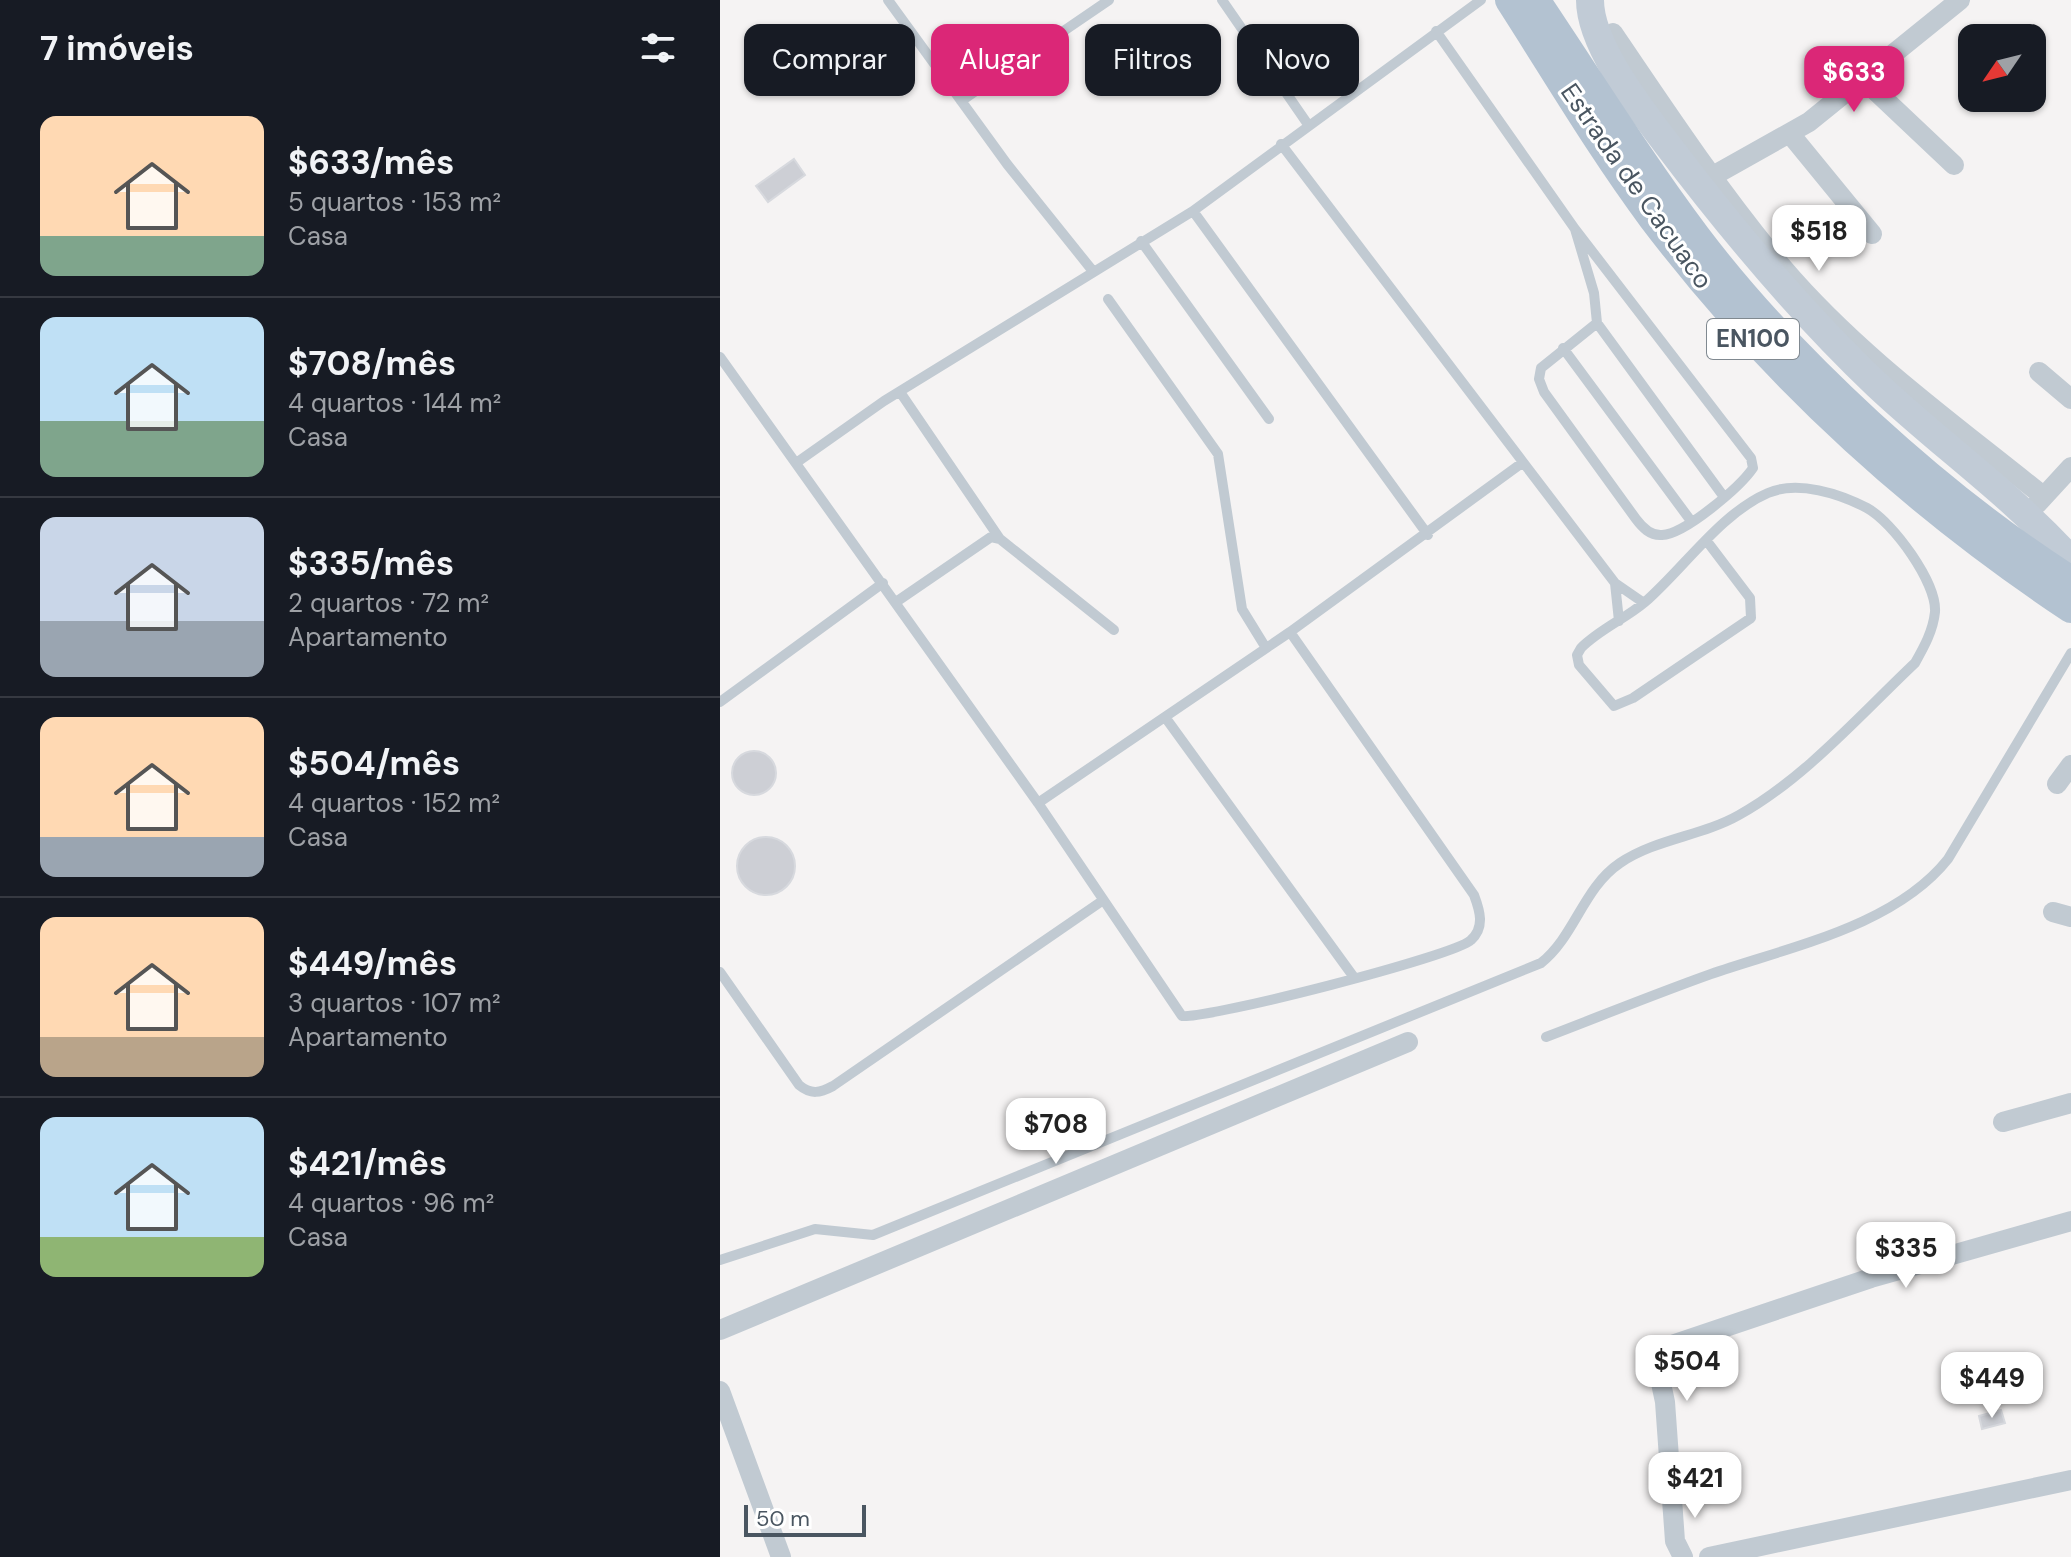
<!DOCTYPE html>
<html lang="pt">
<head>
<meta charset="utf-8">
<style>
  body { margin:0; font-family:"DM Sans",sans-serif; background:#20242c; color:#f1f3f6; height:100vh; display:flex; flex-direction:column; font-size:30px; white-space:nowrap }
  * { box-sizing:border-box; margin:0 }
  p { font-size:26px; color:#9ea1a6 }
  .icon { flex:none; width:44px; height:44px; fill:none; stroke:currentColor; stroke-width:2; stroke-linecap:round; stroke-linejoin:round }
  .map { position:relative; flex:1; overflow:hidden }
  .sheet { display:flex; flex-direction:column; background:#171b24; width:720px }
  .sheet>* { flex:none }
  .banner { position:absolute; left:24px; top:24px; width:760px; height:72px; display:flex; gap:16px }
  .needle { width:52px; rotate:235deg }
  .controls { position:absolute; left:1238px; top:24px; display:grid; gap:16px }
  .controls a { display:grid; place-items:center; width:88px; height:88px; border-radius:16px; background:#171b24; box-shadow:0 2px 6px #0004; font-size:40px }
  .scale { position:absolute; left:24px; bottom:20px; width:122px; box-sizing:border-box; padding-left:8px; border:4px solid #4a5661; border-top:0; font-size:22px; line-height:28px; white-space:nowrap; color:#4a5661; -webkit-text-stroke:6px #fff; paint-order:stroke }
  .price { position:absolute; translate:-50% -68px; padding:0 18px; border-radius:16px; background:#fff; color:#222; font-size:26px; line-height:52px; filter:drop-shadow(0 2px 4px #0008) }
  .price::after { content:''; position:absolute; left:50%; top:48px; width:24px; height:18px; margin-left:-12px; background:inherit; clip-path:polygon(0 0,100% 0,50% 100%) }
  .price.selected { background:#db2777; color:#fff }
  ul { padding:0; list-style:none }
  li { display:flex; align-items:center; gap:24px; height:200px; padding:0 40px }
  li+li { border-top:2px solid #363941 }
  li span { display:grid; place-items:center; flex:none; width:224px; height:160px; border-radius:16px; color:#555 }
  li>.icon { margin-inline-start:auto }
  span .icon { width:96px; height:96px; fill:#fffc; stroke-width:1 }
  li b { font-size:34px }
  h2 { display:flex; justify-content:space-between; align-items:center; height:96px; padding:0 40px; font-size:34px }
  .chip { padding:0 28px; border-radius:16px; background:#171b24; box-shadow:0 2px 6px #0004; font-size:28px; line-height:72px }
  .chip.selected { background:#db2777; color:#fff }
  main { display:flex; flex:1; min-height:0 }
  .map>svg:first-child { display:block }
</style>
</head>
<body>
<main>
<section class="sheet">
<h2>7 imóveis<svg class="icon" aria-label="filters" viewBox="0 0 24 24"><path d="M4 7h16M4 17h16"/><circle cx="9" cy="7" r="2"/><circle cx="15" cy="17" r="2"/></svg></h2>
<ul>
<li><span style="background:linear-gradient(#ffd9b3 75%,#7fa58c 0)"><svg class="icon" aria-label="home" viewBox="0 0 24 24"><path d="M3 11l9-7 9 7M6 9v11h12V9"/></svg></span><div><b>$633/mês</b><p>5 quartos · 153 m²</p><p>Casa</p></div></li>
<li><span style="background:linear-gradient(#bfe0f5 65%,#7fa58c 0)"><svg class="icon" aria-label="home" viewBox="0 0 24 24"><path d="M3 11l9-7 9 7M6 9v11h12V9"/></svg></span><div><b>$708/mês</b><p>4 quartos · 144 m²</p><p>Casa</p></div></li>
<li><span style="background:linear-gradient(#c9d6e8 65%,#9aa5b1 0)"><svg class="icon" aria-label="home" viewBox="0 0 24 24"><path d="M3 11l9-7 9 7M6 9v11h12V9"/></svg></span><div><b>$335/mês</b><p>2 quartos · 72 m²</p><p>Apartamento</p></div></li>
<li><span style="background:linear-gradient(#ffd9b3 75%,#9aa5b1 0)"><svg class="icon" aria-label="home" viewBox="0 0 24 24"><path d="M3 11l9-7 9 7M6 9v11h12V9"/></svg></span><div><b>$504/mês</b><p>4 quartos · 152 m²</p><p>Casa</p></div></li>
<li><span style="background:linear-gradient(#ffd9b3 75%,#b9a48a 0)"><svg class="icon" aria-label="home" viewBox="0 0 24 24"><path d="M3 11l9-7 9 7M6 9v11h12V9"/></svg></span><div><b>$449/mês</b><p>3 quartos · 107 m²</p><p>Apartamento</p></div></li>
<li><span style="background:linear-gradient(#bfe0f5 75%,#8fb573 0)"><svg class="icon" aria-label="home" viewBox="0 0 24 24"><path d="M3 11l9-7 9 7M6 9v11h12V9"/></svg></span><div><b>$421/mês</b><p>4 quartos · 96 m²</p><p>Casa</p></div></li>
</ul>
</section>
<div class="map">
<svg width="1351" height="1557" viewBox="0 0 1351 1557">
  <rect width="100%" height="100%" fill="#f5f3f3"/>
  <path fill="#cdcfd5" stroke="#d7d9de" stroke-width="2" d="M74,159L85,175L48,202L36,186Z
    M12 773a22 22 0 1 1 44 0a22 22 0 1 1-44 0Z
    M17 866a29 29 0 1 1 58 0a29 29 0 1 1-58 0Z
    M1281,1410L1285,1423L1262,1429L1259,1416Z"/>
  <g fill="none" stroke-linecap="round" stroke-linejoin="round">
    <path stroke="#c1cad2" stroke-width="10" d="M168,0L287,164L372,270
      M502,0L589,126
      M716,31L855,229L1031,458L1033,468C1020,487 965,534 942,535C930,536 922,527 916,519L824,392L819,379L821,368L877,323L874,293L855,229
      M241,101L389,0
      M561,144L895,583L924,603
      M473,211L708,535
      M421,241L549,419
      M388,299L498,454L522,609L546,648
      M877,323L1004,497
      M843,348L971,521
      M0,357L318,803L462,1016C488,1019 735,956 751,940C765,927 760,911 754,895L570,632
      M180,392L280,539
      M76,463L164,401L473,211L761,0
      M895,583L899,621
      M176,602L271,537L280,539L394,630
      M0,702L163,583
      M445,717L633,976
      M318,803L570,632L802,463
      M0,972L79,1085C91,1095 100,1093 113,1086L382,901
      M826,1037C881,1016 935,994 991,974C1069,947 1175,926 1228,859L1351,653
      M0,1260L95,1229L153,1235L821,963C855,936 863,888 900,863C935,839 982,836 1019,815C1083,780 1142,713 1195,663C1204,647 1213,631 1215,612C1217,583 1173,522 1147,508C1120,494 1078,480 1048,493C1001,513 964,568 925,602C905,619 880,629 861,648L857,655L859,665L894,706L913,698L1031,618L1030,598L986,540"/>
    <path stroke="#c1cad2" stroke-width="20" d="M893,33C947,113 1001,194 1063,268C1138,356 1234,424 1323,496
      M1144,80L1234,165
      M1071,135L1152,234
      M991,177L1089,122L1240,0
      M1319,372L1351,399
      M1317,504L1351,467
      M1337,784L1351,765
      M1333,912L1351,917
      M1283,1122L1351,1103
      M0,1330L688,1042
      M0,1391L61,1557
      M963,1557L955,1541L945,1402L938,1369L940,1355L946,1347L1151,1278L1351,1221
      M989,1557L1351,1480"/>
    <path stroke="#c1cbd6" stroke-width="28" d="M870,0C870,45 919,107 946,143C1011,229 1079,311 1157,385C1222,446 1291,494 1351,560"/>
    <path stroke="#b3c2d1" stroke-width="30" d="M790,0C837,73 881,148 933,218C1050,372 1190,501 1351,608
      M815,0C868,79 919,161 976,237C1069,360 1220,498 1351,581"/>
  </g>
  <g text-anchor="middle" stroke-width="6" stroke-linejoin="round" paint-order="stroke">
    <rect fill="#fff" stroke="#808990" stroke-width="2" x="987" y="319" width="92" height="40" rx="6"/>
    <g font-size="24" font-weight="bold" fill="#4a5661">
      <text x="1033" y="347">EN100</text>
    </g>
    <g font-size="26" fill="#4a5661" stroke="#fff">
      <text transform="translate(917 186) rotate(55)" y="9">Estrada de Cacuaco</text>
    </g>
  </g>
</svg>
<div class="controls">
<a><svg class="needle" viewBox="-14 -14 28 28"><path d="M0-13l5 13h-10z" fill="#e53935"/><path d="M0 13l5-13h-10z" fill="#9ea1a6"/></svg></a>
</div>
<div class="scale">50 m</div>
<b class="price selected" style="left:1134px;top:114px">$633</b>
<b class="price" style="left:1099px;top:273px">$518</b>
<b class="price" style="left:336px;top:1166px">$708</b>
<b class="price" style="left:1186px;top:1290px">$335</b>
<b class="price" style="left:967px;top:1403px">$504</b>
<b class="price" style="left:1272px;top:1420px">$449</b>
<b class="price" style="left:975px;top:1520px">$421</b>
<div class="banner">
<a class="chip">Comprar</a>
<a class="chip selected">Alugar</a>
<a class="chip">Filtros</a>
<a class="chip">Novo</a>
</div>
</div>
</main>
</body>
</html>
